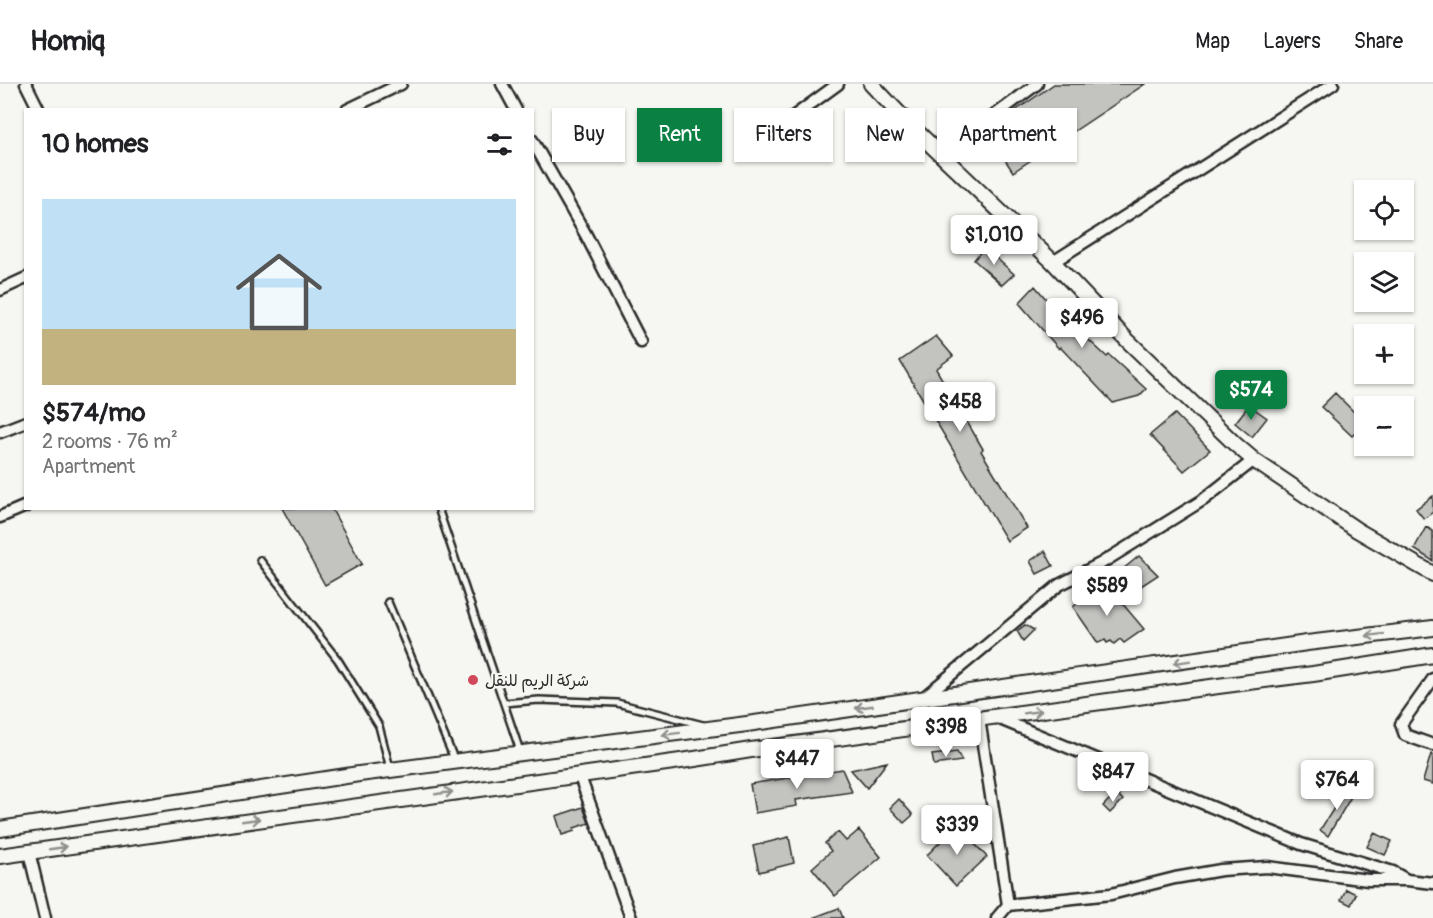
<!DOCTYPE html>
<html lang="en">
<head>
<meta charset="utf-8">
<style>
  body { margin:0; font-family:Pangolin,"Playpen Sans Arabic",sans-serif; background:#f2f2f2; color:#202124; height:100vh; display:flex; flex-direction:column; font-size:22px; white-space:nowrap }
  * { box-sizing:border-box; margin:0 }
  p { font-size:20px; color:#757577 }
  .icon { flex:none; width:33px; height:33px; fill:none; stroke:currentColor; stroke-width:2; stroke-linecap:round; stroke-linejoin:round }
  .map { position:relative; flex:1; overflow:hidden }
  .panel { position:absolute; left:24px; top:24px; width:510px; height:402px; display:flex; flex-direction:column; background:#fff; border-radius:0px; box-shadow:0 2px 4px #0004 }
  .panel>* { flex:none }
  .top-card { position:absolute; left:552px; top:24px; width:570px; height:54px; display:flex; gap:12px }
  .buttons { position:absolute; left:1354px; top:96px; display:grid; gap:12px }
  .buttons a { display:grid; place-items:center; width:60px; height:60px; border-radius:0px; background:#fff; box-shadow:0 2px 4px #0004; font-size:30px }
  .price { position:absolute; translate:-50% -51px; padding:0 14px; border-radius:6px; background:#fff; color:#222; font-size:20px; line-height:39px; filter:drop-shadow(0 2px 3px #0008) }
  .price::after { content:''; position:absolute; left:50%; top:36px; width:18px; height:14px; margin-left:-9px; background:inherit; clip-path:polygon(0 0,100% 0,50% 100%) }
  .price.current { background:#0b8043; color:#fff }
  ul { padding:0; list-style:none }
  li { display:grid; align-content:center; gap:12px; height:318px; padding:0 18px }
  li span { display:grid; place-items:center; height:186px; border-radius:0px; color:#555 }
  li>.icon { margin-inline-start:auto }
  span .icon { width:108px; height:108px; fill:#fffc; stroke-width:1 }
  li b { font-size:26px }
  h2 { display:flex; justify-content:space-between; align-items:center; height:72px; padding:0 18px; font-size:26px }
  .pill { padding:0 21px; border-radius:0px; background:#fff; box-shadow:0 2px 4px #0004; font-size:21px; line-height:54px }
  .pill.current { background:#0b8043; color:#fff }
  header { display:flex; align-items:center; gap:36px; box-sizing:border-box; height:84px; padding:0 30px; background:#fff; border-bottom:2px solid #e0e0e0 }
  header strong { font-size:28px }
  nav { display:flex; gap:33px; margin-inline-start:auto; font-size:21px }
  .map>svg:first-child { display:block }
</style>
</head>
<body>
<header>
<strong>Homiq</strong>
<nav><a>Map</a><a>Layers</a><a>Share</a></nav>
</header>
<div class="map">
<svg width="1433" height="834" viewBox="0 0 1433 834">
  <rect width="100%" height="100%" fill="#f6f6f2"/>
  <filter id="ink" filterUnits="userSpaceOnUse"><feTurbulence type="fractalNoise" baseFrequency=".0167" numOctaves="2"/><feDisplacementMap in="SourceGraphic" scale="12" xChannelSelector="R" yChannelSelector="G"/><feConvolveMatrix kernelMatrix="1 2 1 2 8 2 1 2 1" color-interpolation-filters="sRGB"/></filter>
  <g filter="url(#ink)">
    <path fill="#c3c3c0" stroke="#2b2b2b" stroke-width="1.5" d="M1054,0H1145L1013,88L986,47Z
      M984,163L1014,190L1002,201L974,176Z
      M1035,202L1058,229L1064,224L1082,243L1078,246L1107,273L1109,271L1146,305L1139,312L1113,319L1060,263L1059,265L1019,219Z
      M936,252L953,272L936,285L983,365L981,367L1027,444L1007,457L900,277Z
      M1335,309L1358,332L1365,327V340L1352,352L1321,323Z
      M1249,321L1267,334L1252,353L1235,339Z
      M1175,330L1210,366L1184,387L1150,351Z
      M1433,412V428L1424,435L1416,425Z
      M282,424H331L362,480L325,501Z
      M1426,443L1433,447V477L1414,465Z
      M1045,467L1053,482L1037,490L1030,477Z
      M1139,472L1158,491L1138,504L1122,486Z
      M1094,506H1111L1144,545L1124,559L1120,555L1114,560L1111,557L1107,559L1105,556L1098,559L1073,523Z
      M1025,541L1034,546L1023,557L1017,547Z
      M957,668L962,677L934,681L932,671Z
      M1431,670L1433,671V700L1423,697Z
      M887,678L867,704L851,686Z
      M842,685L852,708L796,716L797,722L755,729L750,700Z
      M1348,702L1355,706L1328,752L1320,746Z
      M1116,709L1123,716L1110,729L1103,722Z
      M899,715L913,731L904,739L890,724Z
      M583,723L589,739L574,744L575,747L562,751L556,732Z
      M957,741L987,773L956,802L927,771Z
      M859,746L881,773L835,812L812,784L831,767L825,759L838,748L846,757Z
      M1374,749L1392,757L1385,771L1367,763Z
      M789,753L794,779L759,788L753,762Z
      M1346,805L1356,810L1351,821L1341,816Z
      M839,824L843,834H815V833Z"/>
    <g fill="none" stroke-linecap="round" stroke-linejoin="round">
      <g stroke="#2b2b2b" stroke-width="10">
        <path id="lane" d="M438,424L520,667
          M260,476L338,576L379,642L390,684
          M388,518L455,677
          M504,619L539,616L617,619L703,641"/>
      </g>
      <g stroke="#2b2b2b" stroke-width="15">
        <path id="street" d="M26,0L38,24
          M502,0L516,26
          M347,26L401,0
          M532,56L586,151L641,258
          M749,65L838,0
          M941,71L1037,0
          M1053,178L1333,0
          M0,206L26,194
          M0,348L26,338
          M0,433L26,422
          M1433,595L1401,640L1405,651L1433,661
          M923,614L1059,501L1100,480L1203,416L1254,376
          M995,633L1301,760L1393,788L1407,796
          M979,635L1008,821L997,834
          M579,690L631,834
          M29,768L45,834
          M1008,821L1111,810L1175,794L1221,786L1267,783L1368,796H1407L1433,799"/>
      </g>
      <g stroke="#2b2b2b" stroke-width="18">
        <path id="secondary" d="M871,0L910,41L1053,178L1127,256L1235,360L1255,377L1357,446L1433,490
          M0,745L359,690L747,640L1307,559L1433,544
          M0,772L695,675L751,666L1218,602L1313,590L1433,571"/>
      </g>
      <use href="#lane" stroke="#f6f6f2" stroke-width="5"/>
      <use href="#street" stroke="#f6f6f2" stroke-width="10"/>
      <use href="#secondary" stroke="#f6f6f2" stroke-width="14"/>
    </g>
    <defs><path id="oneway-shaft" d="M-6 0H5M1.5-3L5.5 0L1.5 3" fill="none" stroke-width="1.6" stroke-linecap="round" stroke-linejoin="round" transform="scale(1.5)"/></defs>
    <g stroke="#90908e">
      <use href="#oneway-shaft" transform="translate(1375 551) rotate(173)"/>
      <use href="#oneway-shaft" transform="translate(1182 578) rotate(171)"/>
      <use href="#oneway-shaft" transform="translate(864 623) rotate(172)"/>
      <use href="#oneway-shaft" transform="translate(1033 628) rotate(-8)"/>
      <use href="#oneway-shaft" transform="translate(671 650) rotate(173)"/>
      <use href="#oneway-shaft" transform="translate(444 709) rotate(-8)"/>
      <use href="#oneway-shaft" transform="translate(251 736) rotate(-8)"/>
      <use href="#oneway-shaft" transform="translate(58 764) rotate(-8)"/>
    </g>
  </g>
  <circle fill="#d1495b" stroke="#f6f6f2" stroke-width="2" cx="473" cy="596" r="6"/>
  <g text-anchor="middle" stroke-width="4.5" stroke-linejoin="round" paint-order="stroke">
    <g font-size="16" fill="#2b2b2b" stroke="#f6f6f2" text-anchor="start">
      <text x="485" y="602">شركة الريم للنقل</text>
    </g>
  </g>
</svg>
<div class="buttons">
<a><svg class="icon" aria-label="locate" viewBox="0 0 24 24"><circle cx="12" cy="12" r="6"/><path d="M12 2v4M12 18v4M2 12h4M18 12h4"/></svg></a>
<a><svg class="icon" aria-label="layers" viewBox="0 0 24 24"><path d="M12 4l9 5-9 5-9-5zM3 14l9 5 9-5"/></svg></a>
<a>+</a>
<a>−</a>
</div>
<b class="price" style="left:994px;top:182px">$1,010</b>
<b class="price" style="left:1082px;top:265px">$496</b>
<b class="price current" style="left:1251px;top:337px">$574</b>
<b class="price" style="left:960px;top:349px">$458</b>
<b class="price" style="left:1107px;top:533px">$589</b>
<b class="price" style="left:946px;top:674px">$398</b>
<b class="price" style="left:797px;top:706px">$447</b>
<b class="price" style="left:1113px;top:719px">$847</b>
<b class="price" style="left:1337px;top:727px">$764</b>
<b class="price" style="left:957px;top:772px">$339</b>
<div class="top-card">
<a class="pill">Buy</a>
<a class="pill current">Rent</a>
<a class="pill">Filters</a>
<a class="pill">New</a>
<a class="pill">Apartment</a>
</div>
<section class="panel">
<h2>10 homes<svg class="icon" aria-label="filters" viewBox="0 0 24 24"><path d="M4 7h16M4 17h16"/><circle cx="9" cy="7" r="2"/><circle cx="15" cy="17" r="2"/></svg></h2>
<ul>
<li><span style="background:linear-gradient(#bfe0f5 70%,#c2b280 0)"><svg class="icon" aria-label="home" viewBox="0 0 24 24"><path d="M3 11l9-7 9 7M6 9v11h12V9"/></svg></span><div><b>$574/mo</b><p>2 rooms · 76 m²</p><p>Apartment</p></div></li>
</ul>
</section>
</div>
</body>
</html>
